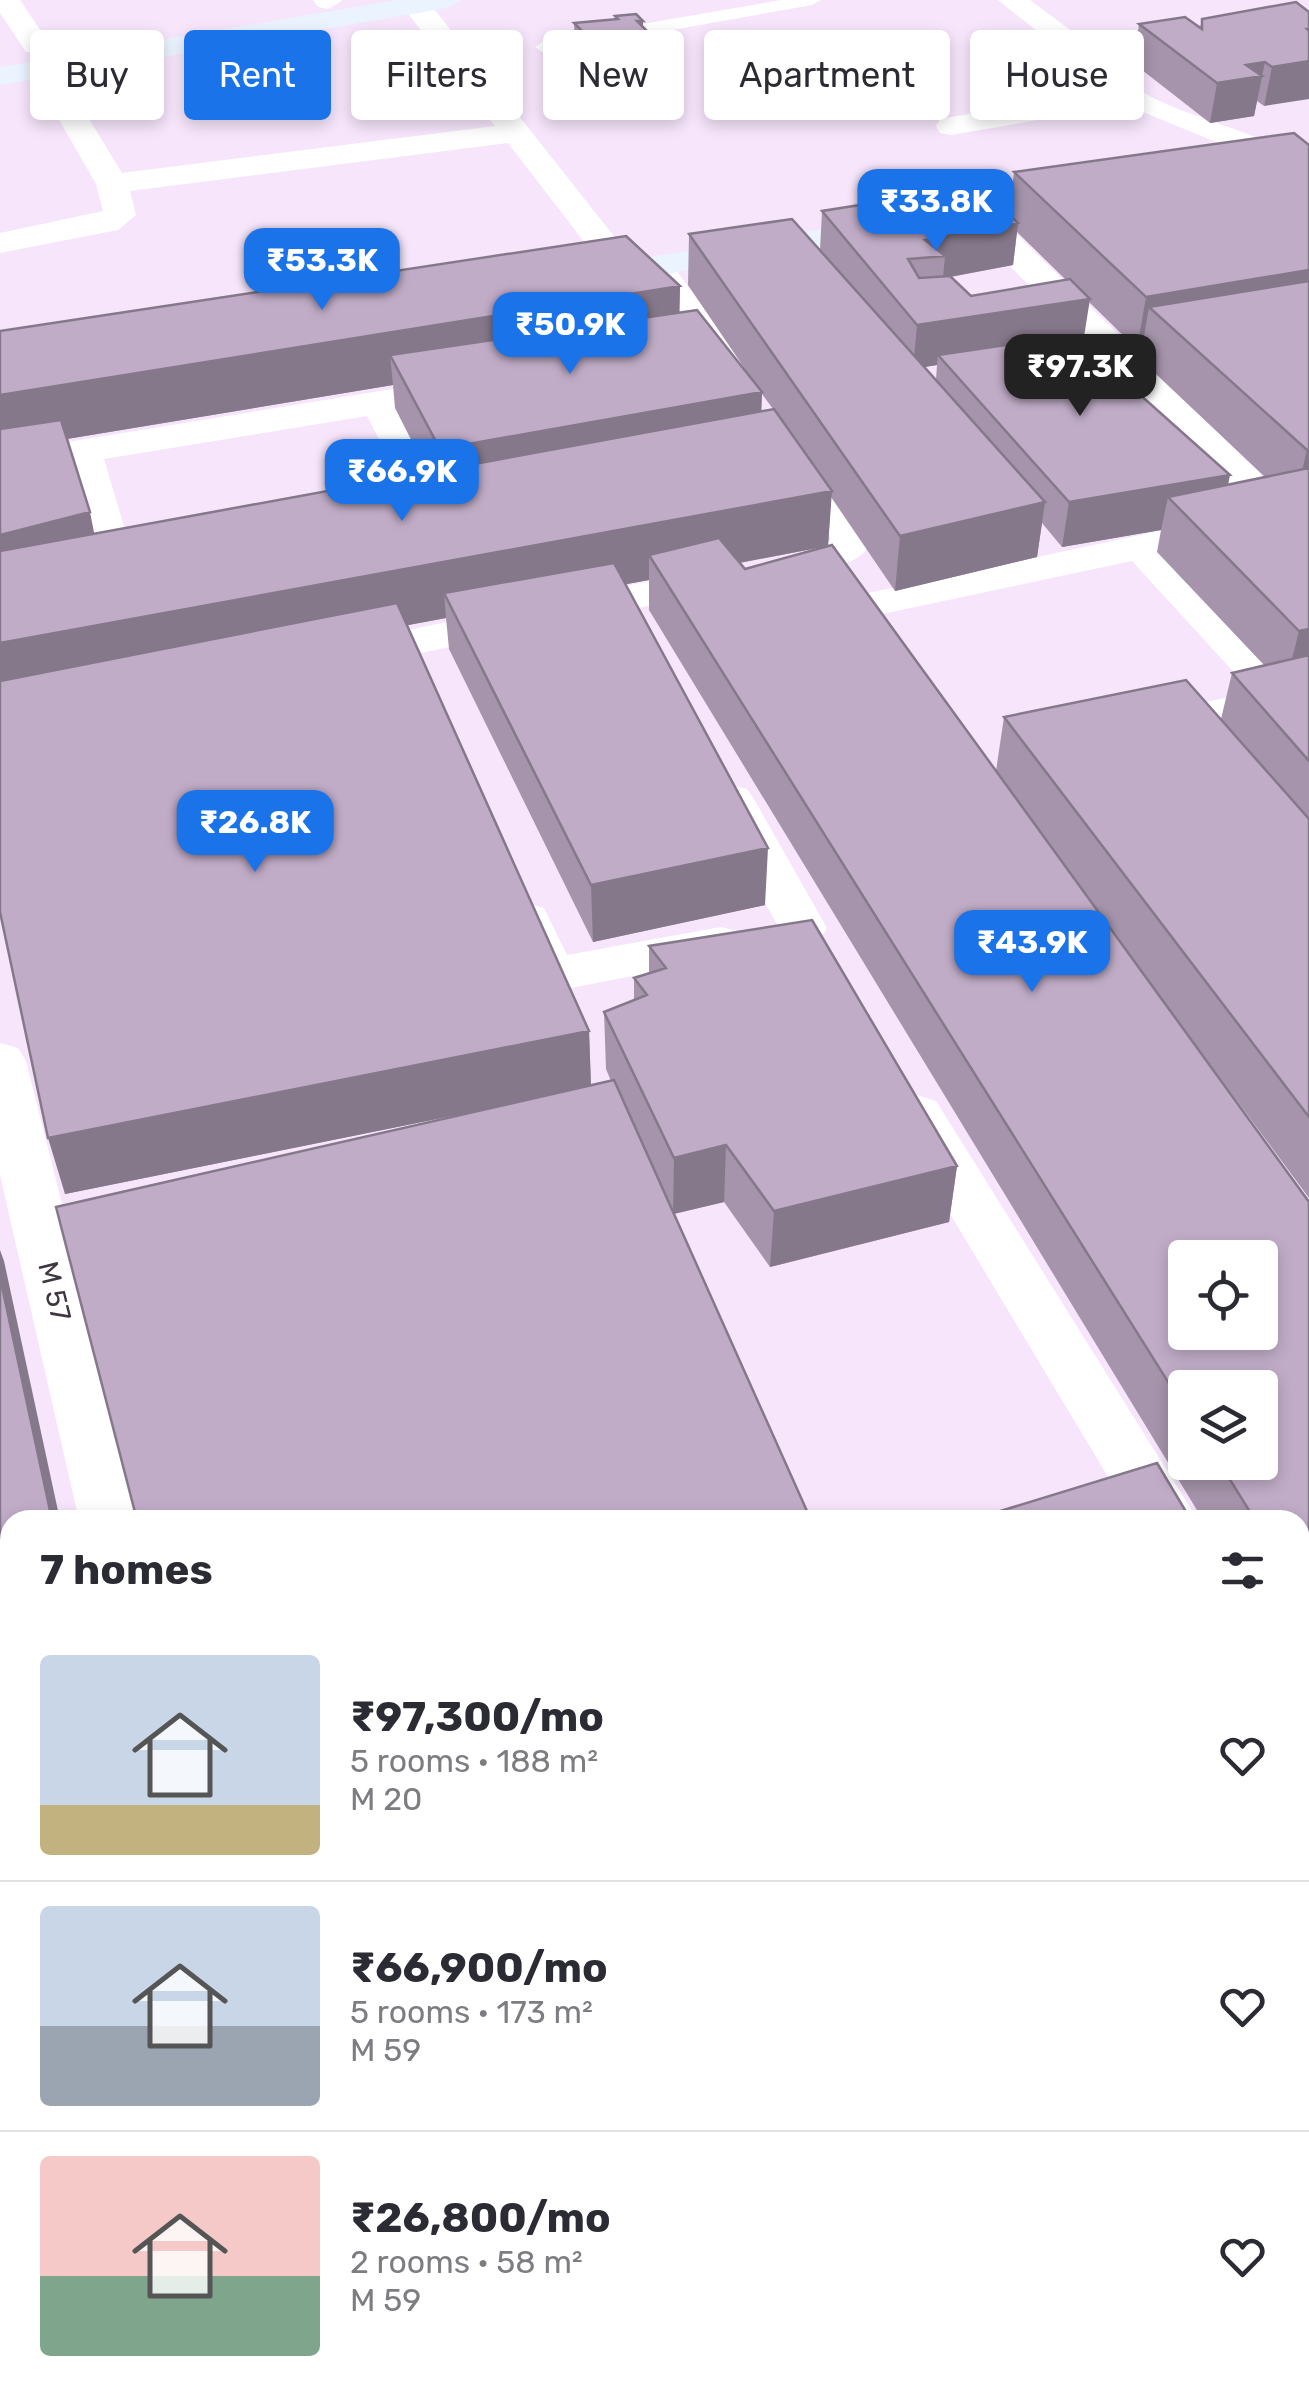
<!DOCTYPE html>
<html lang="en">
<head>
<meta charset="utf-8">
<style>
  body { margin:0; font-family:Rubik,sans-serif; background:#f7f7f7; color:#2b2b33; height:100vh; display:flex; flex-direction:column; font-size:38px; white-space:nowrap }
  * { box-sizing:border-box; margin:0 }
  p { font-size:32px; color:#7c7c81 }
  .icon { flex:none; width:55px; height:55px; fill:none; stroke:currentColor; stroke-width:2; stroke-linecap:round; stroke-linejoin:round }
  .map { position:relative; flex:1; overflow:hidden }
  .drawer { position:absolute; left:0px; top:1510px; width:1310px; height:892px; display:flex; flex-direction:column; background:#fff; border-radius:30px 30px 0 0; box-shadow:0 5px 15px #0003 }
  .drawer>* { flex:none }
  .hud { position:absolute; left:30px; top:30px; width:1250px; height:90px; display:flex; gap:20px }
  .buttons { position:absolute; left:1168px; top:1240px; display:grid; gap:20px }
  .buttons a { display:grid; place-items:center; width:110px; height:110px; border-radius:10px; background:#fff; box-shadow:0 5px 15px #0003; font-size:50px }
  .price { position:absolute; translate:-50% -85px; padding:0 22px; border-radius:20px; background:#1a73e8; color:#fff; font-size:32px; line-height:65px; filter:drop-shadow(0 2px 5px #0008) }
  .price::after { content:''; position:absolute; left:50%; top:60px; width:30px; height:22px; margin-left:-15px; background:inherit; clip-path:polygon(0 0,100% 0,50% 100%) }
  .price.on { background:#222; color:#fff }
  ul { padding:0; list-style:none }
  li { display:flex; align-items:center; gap:30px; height:250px; padding:0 40px }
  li+li { border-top:2px solid #e1e1e2 }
  li span { display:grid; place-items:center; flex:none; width:280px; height:200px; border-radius:10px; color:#555 }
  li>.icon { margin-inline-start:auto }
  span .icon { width:120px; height:120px; fill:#fffc; stroke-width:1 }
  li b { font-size:42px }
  h2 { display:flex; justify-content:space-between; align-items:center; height:120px; padding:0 40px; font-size:42px }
  .chip { padding:0 35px; border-radius:10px; background:#fff; box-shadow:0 5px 15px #0003; font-size:35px; line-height:90px }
  .chip.on { background:#1a73e8; color:#fff }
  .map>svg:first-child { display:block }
</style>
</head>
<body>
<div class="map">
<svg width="1309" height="2402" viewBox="0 0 1309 2402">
  <rect width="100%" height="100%" fill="#f6e5fb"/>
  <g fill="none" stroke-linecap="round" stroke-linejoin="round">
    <path fill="#fff" fill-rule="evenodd" d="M781,0H821L812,5L544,53L535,47L544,41Z"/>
    <path fill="#fff" fill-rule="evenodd" d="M0,0H20L51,46L46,52H26L0,13Z
      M313,0H341L342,1L328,9L318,7Z
      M405,0H427L636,264L641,271L636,278H612L508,143L130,191L136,215L118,230L0,253V233L103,211L96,184L30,69L35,63H55L122,173L495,126L406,11L402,5Z
      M998,0H1030L1093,47L1309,15V33L1106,63C1157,121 1252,118 1309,170V196L1298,193L1255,158L1126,105L951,135L940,133L936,126L940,119L1103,91L1077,63Z
      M978,205L990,208L1290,503L1309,499V523L1170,553L1292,684L1309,681V707L1222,725L1309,833V879L1292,875L1181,733L1176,721L1188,706L1252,692L1132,561L868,617L853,614L847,605L853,596L868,593L1253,511L966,222L962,215L966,208Z
      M656,256L668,259L743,362L748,370L743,378L730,381L717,378L639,266L644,259Z
      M466,377L479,380L484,388L479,396L401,410L457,513L451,521L437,525L423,521L417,513L367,416L104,459L138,573L132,582L118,585L104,582L98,573L68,465L0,477V453Z
      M786,437L799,440L873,542C860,561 842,568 821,563L815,554L831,539L767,448L773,440Z
      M724,566L739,569L745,578L739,587L343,669L328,665L322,656L328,647L343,643Z
      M731,785L747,789L754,799L827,928L820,939L803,944L786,939L779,928L708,799L715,789Z
      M527,903L544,908L567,955L721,927L738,931L746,943L738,955L721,959L550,992L532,987L503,919L510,908Z
      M0,1043L18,1048L26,1061L62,1204L135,1189L155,1195L163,1210L155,1225L72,1243L141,1520H79L0,1175Z
      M917,1095L936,1101L1198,1520H1134L890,1114L898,1101Z
      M279,2392H361L363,2402H281Z"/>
    <path fill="#ebf3fe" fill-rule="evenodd" d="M397,0H461L447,8L0,85V67Z
      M1084,188L1095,191L1100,198L1095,205L586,287L574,284L569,277L574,270L586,267Z"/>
  </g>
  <path fill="#a594ab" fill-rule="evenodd" d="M1296,2L1264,106L1257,101L1254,116L1210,123L1133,63L1139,24L1200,28L1202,19Z
    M615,16L643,27L647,42L679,90L608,102L598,92V83L595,80V68H591L575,51L574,23L615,20Z
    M1309,145V1198L1126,951L1309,1202V1694L1300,1679V1520H1203L649,610V580L626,584L765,905L593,942L449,649L446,618L407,625L589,1031L591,1085L611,1081L606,1069L604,1012L634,1000V978L649,973V946L957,1166L949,1222L770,1267L724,1202L674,1214L481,1110L65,1194L0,331L680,286L679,312L751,378L688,285L689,234L820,250L822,211L1009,214L1014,172ZM1017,232L1066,280L971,296L951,277L1013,265ZM1089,302L1137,349L1142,348L1140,359L1265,477L1228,485L1082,343ZM937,365L936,380L924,367ZM393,385L395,408L428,473L94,534L67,439ZM762,394L773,409L761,412ZM831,497L895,591L1037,557L1042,523L1062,547L1161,530L1157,552L1264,665L1232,673L1221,719L1004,717L996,771L745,569L740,563L828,546ZM1185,1388L1260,1462H1185Z"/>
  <path fill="#86788b" d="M637,21H643V32L647,31V60L638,61Z
    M1307,29H1309V99L1264,106L1272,67Z
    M605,38L606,66L605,63L595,52V68H591V40Z
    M680,62L679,90L608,102V73Z
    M1265,62L1254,116L1210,123L1217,83L1246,65Z
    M1018,223L1013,265L943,278L945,256L925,240Z
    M1309,270V320L1149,307L1142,348L1137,349L1146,297Z
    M680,286L679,338L390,355L393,385L0,450V395Z
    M1090,299L1083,343L946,364L938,355L937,365L913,369L917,325Z
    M762,392L760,445L444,503L440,449Z
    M1307,450H1309V501L1294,505Z
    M1230,475L1221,520L1168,497L1161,530L1062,547L1069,502Z
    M832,491L828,546L663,577L649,555V580L456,616L444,593L446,618L0,702V643Z
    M1045,502L1037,557L895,591L900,536Z
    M90,512L99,558L0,583V535Z
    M1309,629V682L1285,687L1299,631Z
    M768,848L765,905L593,942L591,885Z
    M589,1031L591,1088L65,1194L48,1138Z
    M726,1145L724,1202L673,1214L674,1158Z
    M957,1166L949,1222L770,1267L774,1211Z
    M0,1250L4,1261L60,1520H52L0,1277Z
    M1309,2304V2327L1300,2331V2308Z
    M240,2392H250L252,2402H242Z
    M1110,2392H1164L1143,2402H1089Z"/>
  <path fill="#c0acc7" stroke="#86788b" stroke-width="2.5" fill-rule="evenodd" d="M1296,2L1309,12V29H1307L1309,31V61L1272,67L1265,62L1246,65L1262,76L1217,83L1139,24L1185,17L1202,29V19Z
    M636,14L643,21H637L647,31L638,33L649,45L664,47L680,62L608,73L598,64L605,63L595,52L616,49L605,38L591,40L574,23L618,19L615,16Z
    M1294,133L1309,145V270L1146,297L1014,172Z
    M980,186L1018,223L925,240L945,256L908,259L919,278L950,276L971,296L1070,279L1090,299L917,325L822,211Z
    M792,219L1045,502L900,536L689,234Z
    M626,236L680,286L0,395V331Z
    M1309,281V450H1307L1149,307Z
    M697,310L762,392L440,449L390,355Z
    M1073,335L1230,475L1069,502L938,355Z
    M774,409L832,491L0,643V551Z
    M61,420L90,512L0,535V429Z
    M1309,468V629L1299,631L1168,497Z
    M719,538L745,569L832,545L1309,1202V1606L1300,1592V1520H1255L1219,1462H1260V1388H1185V1409L649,555ZM1185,1258H1260V1332H1185Z
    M614,563L768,848L591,885L444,593Z
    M397,603L589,1031L48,1138L0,912V681Z
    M1309,655V761L1232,673Z
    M1186,680L1309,819V1117L1004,717Z
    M812,920L957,1166L774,1211L726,1145L674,1158L604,1012L647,995L634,978L666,968L649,946Z
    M614,1080L811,1520H137L56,1207Z
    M0,1277L52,1520H10V2392H240L242,2402H0Z
    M1157,1463L1191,1520H971Z
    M1300,1703L1309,1718V2304L1300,2308Z
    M365,2392H1110L1089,2402H367Z"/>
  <g text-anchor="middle" stroke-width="9" stroke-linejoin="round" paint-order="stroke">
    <g font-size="28" fill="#3e3641" stroke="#fff">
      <text transform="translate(55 1291) rotate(76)" y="10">M 57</text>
    </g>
  </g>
</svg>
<div class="buttons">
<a><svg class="icon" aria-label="locate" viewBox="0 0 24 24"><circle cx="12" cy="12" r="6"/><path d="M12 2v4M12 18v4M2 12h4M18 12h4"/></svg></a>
<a><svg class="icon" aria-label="layers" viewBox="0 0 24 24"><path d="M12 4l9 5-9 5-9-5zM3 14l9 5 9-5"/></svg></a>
</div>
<b class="price" style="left:936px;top:254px">₹33.8K</b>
<b class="price" style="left:322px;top:313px">₹53.3K</b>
<b class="price" style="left:570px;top:377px">₹50.9K</b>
<b class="price on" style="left:1080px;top:419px">₹97.3K</b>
<b class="price" style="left:402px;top:524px">₹66.9K</b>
<b class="price" style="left:255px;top:875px">₹26.8K</b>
<b class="price" style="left:1032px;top:995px">₹43.9K</b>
<div class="hud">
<a class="chip">Buy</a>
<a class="chip on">Rent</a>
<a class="chip">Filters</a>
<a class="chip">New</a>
<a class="chip">Apartment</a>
<a class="chip">House</a>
</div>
<section class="drawer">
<h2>7 homes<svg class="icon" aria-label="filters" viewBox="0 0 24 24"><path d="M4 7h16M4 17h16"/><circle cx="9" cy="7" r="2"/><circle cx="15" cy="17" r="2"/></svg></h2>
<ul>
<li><span style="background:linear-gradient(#c9d6e8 75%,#c2b280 0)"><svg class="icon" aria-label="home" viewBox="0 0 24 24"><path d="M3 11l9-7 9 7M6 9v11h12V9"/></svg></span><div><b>₹97,300/mo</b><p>5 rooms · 188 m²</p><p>M 20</p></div><svg class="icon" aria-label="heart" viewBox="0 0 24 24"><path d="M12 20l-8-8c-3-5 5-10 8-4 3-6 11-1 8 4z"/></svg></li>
<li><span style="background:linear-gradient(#c9d6e8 60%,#9aa5b1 0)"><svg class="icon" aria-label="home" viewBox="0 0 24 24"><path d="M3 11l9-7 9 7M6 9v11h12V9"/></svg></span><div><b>₹66,900/mo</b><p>5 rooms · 173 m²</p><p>M 59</p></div><svg class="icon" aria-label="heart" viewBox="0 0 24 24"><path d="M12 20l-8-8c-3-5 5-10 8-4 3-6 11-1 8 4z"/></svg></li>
<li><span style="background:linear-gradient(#f6c9c9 60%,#7fa58c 0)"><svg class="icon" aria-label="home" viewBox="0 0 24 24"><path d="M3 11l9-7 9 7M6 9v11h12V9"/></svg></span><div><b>₹26,800/mo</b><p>2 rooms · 58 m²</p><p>M 59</p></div><svg class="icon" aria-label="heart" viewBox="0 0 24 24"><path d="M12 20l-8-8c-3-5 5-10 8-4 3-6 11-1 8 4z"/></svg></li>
</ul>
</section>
</div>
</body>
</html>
